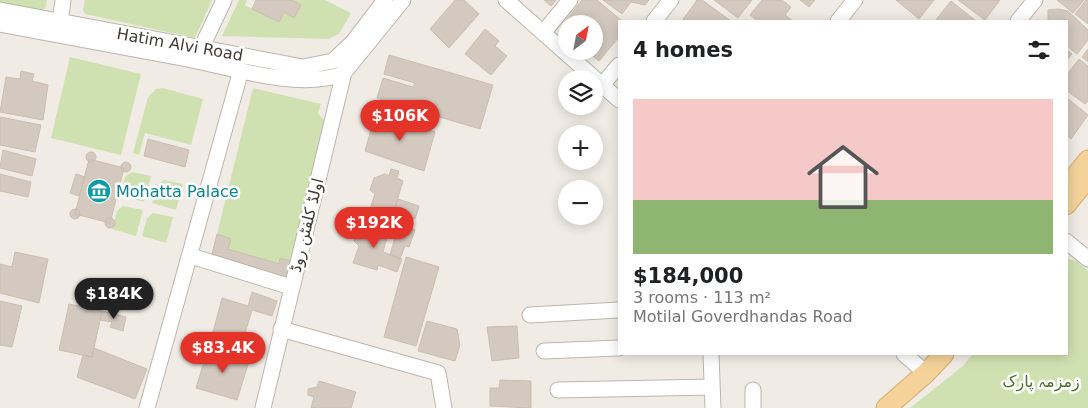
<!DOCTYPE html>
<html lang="en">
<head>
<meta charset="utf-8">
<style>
  body { margin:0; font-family:"DejaVu Sans",Vazirmatn,sans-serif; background:#f6f6f6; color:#202124; height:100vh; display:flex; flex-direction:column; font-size:19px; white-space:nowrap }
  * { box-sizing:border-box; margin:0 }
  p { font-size:16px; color:#757577 }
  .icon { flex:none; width:28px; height:28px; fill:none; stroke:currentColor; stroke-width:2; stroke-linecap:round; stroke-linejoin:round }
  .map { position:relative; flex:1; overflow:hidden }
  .panel { position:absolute; left:618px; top:20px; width:450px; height:335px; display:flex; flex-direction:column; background:#fff; border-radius:0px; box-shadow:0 2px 12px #0003 }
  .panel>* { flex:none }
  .needle { width:32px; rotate:32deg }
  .fabs { position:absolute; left:558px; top:15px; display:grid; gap:10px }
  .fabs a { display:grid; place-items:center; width:45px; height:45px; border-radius:50%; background:#fff; box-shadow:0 2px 12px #0003; font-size:25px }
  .price { position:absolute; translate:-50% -42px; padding:0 11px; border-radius:18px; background:#e43328; color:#fff; font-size:16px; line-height:32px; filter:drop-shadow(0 1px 2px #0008) }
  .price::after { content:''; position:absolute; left:50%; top:30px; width:15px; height:11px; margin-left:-8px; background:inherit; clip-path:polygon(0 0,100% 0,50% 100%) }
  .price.active { background:#222; color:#fff }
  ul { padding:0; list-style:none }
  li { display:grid; align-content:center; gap:10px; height:265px; padding:0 15px }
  li span { display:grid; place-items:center; height:155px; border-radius:0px; color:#555 }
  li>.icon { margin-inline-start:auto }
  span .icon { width:90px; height:90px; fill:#fffc; stroke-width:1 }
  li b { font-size:21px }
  h2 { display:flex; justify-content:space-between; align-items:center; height:60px; padding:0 15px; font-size:21px }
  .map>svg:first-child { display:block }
</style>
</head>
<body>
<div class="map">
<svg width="1088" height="408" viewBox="0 0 1088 408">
  <rect width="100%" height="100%" fill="#f0ece5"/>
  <path fill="#d0e1b1" d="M0,0H47L46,7L41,11L0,3Z
    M85,0H212L195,38L85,14L83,10Z
    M239,0H247L245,5L279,22L284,12L294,17L292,0H325L351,13L339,34L328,39L222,36Z
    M70,57L141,74L121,155L51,138Z
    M163,88L203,99L191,145L145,133L139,155L133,153L148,97L156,89Z
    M253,88L321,104L318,113L327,124L290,261L280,258L279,264L228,249L231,239L217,234Z
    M132,172L151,176L144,202L120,195L125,177Z
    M164,180L183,184L176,210L152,203L157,185Z
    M123,206L143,210L136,236L112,229L117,211Z
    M153,213L173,217L166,243L142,236L147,218Z
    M1066,259L1077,261L1088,271V408H910L963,366L973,354H1066Z"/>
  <path fill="#d4c9be" stroke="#cbbeaf" d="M256,0H292L301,5L294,18L284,12L279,22L252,9Z
    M455,0H464L479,14L449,48L430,29Z
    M544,0H556L551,6Z
    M582,0H597L622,21H619V37L599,61L587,51H594V24H566V33L560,28Z
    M603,0H649L645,5L631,2L622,14Z
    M697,0H702L731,21H682Z
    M714,0H752L738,18Z
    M762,0H782L791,7L785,15L793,21H758L750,15Z
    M800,0H815L809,7Z
    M896,0H934L919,19Z
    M958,0H1000L985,20Z
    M1057,0H1084L1073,13Z
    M1086,0H1088V24L1075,14Z
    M951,1L976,21H935Z
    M1058,9L1068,11L1088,30V40L1077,54L1066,45V21H1048V10Z
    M485,29L499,41L495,46L507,56L491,75L465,54Z
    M1066,49L1072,54L1066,61Z
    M1088,49V62L1082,57Z
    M389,55L493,85L480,129L436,116L437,109L429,107L427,114L377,98L383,78L413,87L415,83L384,74Z
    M1079,59L1088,66V101L1085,104L1066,90V76Z
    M21,71L34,74L32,81L48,85L43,120L0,112L6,77L20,79Z
    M1066,97L1088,115L1071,139L1066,135Z
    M376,112L435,132L424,171L365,151Z
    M0,117L41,125L35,152L0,145Z
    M148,139L189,150L185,167L144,156Z
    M3,150L36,159L32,176L0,168Z
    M86 157a5 5 0 1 1 10 0a5 5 0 1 1-10 0Z
    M89,159L124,168L110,223L75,214Z
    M121 167a5 5 0 1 1 10 0a5 5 0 1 1-10 0Z
    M391,169L399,171L397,178L403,181L391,220L369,212L375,194L370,190L374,178L385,174L389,176Z
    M0,174L31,182L28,197L0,191Z
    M76,174L85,177L79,196L70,193Z
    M398,199L419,206L415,219L393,213Z
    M70 214a5 5 0 1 1 10 0a5 5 0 1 1-10 0Z
    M105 223a5 5 0 1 1 10 0a5 5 0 1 1-10 0Z
    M374,221L381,224L379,231L388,234L383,252L402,259L397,272L378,265L377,270L353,263L359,246L354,241L357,231L368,227L372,228Z
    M406,227L415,230L409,247L405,246L400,259L390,255L396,234L403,236Z
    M217,234L231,239L228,249L279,264L280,258L290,261L286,277L212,254Z
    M15,252L48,259L39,303L0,293V264L12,267Z
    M406,257L439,267L416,346L384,337Z
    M252,292L277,301L272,316L252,310L243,340L213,332L222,298L248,306Z
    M0,301L22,306L12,347L0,345Z
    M69,304L102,311L92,357L59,350Z
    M102,311L126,317L123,331L110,327L112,322L100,320Z
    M427,321L457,329L460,345L455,361L418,351Z
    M517,326L519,358L492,361L487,327Z
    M94,348L147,369L135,399L77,377L83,355L92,357Z
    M208,349L249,361L237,400L196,388Z
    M500,380L531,381V408L490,406V388H499Z
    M319,381L356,392L351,408H311L314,397L308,395V389L317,387Z"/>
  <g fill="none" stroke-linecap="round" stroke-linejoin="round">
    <g stroke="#beb5ab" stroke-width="17">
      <path id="minor" d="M506,0L619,100
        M0,10L303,67L333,61L353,42L385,0
        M654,21L671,0
        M838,21L855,0
        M1018,21L1035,0
        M0,24C62,36 124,47 187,59C234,68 297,90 343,74L403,0
        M59,31L63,0
        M543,33L570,0
        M198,55L224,0
        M602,85L619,65
        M1066,241L1088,259
        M191,256L291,287
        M530,315L619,310
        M281,329L438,373L444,408
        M544,351L619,348
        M711,354L713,408
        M904,354L926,373
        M558,390L712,387
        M753,390V408
        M147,408L241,70
        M263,408L345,68"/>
    </g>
    <g stroke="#d7ad6c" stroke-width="21">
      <path id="major" d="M1067,186L1088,160
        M1066,205L1088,178
        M886,408L926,373L944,354"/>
    </g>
    <use href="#minor" stroke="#fff" stroke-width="15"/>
    <use href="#major" stroke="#f4d29a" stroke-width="19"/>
  </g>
  <defs>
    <g id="museum-disc" transform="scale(1.25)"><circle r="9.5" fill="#0f9aa8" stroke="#fff"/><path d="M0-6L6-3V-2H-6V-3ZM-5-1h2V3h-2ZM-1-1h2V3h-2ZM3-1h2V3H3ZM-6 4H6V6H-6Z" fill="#fff"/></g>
  </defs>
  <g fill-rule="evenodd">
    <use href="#museum-disc" x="99" y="191"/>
  </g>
  <g text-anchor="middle" stroke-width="5" stroke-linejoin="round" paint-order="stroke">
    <g font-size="16" fill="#423c35" stroke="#fff">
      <text transform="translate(180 44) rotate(10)" y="6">Hatim Alvi Road</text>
      <text transform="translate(306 225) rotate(-76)" y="6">اولڈ کلفٹن روڈ</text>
    </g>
    <g font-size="16" fill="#0d838f" stroke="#fff" text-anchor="start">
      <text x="116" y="197">Mohatta Palace</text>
    </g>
    <g font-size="16" fill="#4c6d2f" stroke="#fff">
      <text x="1041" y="387">زمزمہ پارک</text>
    </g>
  </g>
</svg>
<div class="fabs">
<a><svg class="needle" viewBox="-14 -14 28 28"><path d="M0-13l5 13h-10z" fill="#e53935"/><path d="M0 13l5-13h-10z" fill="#757577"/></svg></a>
<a><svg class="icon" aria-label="layers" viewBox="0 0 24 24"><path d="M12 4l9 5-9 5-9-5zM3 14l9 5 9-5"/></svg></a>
<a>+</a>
<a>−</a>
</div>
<b class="price" style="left:400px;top:142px">$106K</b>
<b class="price" style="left:374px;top:249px">$192K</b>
<b class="price active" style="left:114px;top:320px">$184K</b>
<b class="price" style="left:223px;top:374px">$83.4K</b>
<section class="panel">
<h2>4 homes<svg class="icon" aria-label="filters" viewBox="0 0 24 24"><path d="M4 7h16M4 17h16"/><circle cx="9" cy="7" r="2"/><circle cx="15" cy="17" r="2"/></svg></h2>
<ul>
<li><span style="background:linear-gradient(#f6c9c9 65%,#8fb573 0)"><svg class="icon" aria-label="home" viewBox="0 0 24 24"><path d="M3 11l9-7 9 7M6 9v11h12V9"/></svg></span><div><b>$184,000</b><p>3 rooms · 113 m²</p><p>Motilal Goverdhandas Road</p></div></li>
</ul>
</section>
</div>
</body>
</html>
